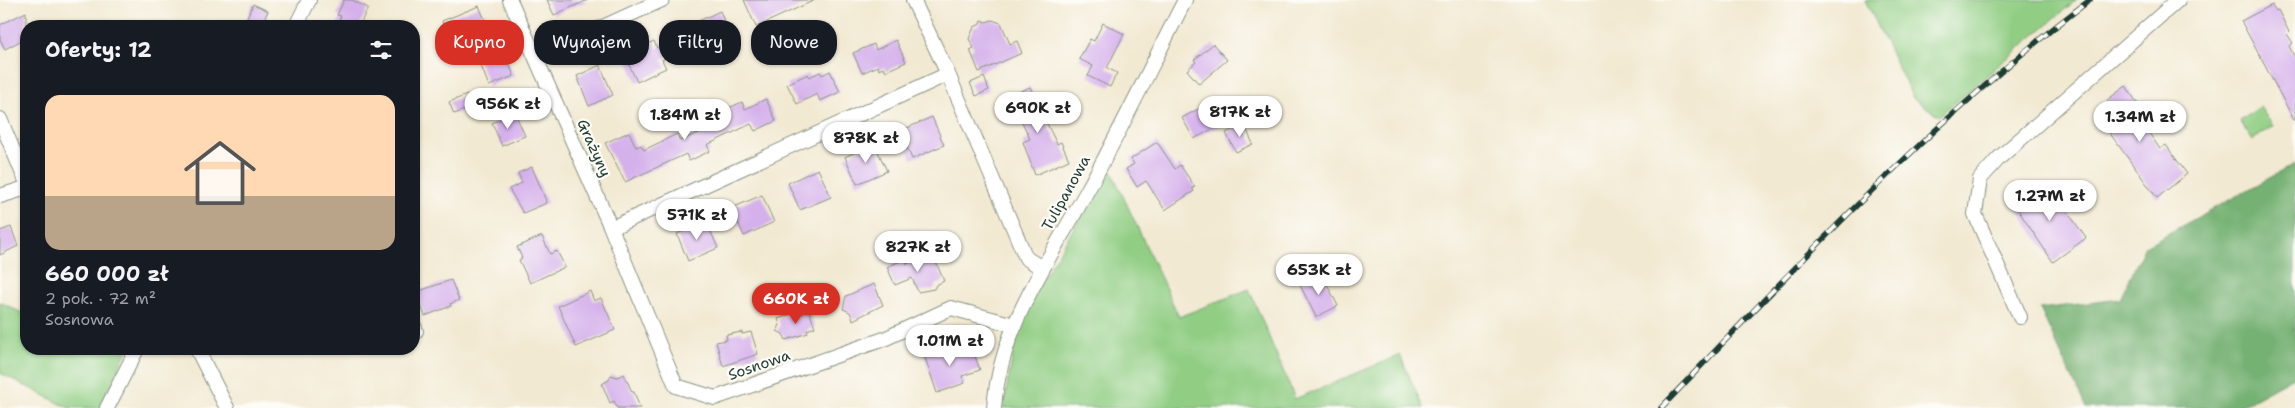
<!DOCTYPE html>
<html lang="pl">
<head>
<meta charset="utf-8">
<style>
  body { margin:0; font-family:"Shantell Sans",sans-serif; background:#242831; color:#f1f3f6; height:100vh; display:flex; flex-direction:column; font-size:19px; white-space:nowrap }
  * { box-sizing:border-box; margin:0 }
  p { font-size:16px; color:#9ea1a6 }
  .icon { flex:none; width:28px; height:28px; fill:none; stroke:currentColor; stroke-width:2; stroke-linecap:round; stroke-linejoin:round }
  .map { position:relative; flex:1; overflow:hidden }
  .details { position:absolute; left:20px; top:20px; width:400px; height:335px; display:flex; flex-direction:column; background:#171b24; border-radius:20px; box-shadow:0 1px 4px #0004 }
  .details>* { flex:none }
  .guide { position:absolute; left:435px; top:20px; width:475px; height:45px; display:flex; gap:10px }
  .price { position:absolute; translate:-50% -42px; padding:0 11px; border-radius:18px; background:#fff; color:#222; font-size:16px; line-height:32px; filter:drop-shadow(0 1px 2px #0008) }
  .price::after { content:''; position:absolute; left:50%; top:30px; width:15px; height:11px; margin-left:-8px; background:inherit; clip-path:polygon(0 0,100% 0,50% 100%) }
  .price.on { background:#d93025; color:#fff }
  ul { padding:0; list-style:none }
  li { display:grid; align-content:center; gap:10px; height:265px; padding:0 25px }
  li+li { border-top:1px solid #363941 }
  li span { display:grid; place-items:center; height:155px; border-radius:15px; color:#555 }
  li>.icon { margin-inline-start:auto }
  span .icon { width:90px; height:90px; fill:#fffc; stroke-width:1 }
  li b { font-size:21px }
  h2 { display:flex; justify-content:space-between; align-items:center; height:60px; padding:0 25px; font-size:21px }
  .chip { padding:0 18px; border-radius:20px; background:#171b24; box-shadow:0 1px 4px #0004; font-size:18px; line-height:45px }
  .chip.on { background:#d93025; color:#fff }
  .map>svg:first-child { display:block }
</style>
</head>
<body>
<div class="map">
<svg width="2295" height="408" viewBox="0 0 2295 408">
  <rect width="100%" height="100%" fill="#fdfcf7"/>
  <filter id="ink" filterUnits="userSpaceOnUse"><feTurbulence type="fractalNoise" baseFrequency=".02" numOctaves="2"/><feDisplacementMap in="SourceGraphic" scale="10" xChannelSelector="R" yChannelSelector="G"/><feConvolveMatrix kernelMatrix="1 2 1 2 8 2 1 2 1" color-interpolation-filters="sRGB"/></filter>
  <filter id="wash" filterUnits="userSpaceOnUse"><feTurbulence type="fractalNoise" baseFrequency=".0096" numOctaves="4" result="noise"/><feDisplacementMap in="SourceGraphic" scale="20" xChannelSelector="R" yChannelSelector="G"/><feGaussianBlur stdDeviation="1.12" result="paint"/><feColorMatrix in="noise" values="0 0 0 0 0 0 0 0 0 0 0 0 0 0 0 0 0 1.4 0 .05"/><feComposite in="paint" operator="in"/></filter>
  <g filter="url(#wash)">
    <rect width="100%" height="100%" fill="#f2e9d2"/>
    <path fill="#91ce84" stroke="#58865c" d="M1865,0H2076L1939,116L1913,98Z
      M2260,107L2273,126L2253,140L2240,121Z
      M1110,168L1179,317L1249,289L1295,399L1400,355L1423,408H1003L1020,317Z
      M0,302L26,315V349H128L100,408H69L0,373Z"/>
    <path fill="#74b172" stroke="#4a7753" d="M2295,164V376L2237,408H2086L2040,309L2120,299L2145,246Z"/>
    <g id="blocks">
      <path fill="#d5b1ec" d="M344,0H352L368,8L359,26H336L341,16L337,15Z
        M547,0H588L554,15Z
        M744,0H815L756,27Z
        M253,4L268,11L261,26H243Z
        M2272,5L2276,11L2278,10L2289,32L2287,34L2293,43L2289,46L2295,58V122L2241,21Z
        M479,6L499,53L504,51L514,76L489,86L469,36L451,44L442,21Z
        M720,11L732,39L702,52L690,25Z
        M26,12V38L5,49L0,39V25Z
        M981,20L986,22L992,20L1001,23L1010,44L1017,41L1022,53L979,72L970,50L974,48L969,39L974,27L979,25Z
        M1103,23L1124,34L1107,68L1117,73L1110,87L1088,76L1093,66L1079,59L1090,39L1094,41Z
        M896,40L906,62L886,71L884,67L879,70L878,66L862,73L853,53L874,44L876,50Z
        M654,41L657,48L664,44L669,56L662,60L666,68L637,82L624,54Z
        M1213,44L1227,60L1199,84L1187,70L1196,62L1194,60Z
        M600,65L613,95L589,106L577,76Z
        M830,71L840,92L820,101L817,94L797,104L787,84L808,74L809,77L820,72L822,75Z
        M984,77L989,90L976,96L970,83Z
        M2126,86L2149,121L2144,126L2160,149L2166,145L2187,174L2157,198L2095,113L2109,103L2107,100Z
        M1030,87L1034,95L1041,98L1038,104L1050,130L1057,144L1061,142L1069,160L1035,175L1023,142L1030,139L1010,96Z
        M467,95L473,107L454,114L449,102Z
        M766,99L776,121L755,131L751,124L707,145L710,151L689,161L686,154L625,182L605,143L629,132L636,147L641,145L644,150L677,134L680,141L726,121L722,111L742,102L745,109Z
        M1209,103L1221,124L1194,139L1182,118Z
        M515,113L525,136L502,146L492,123Z
        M932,117L944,145L912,159L900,131Z
        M1244,124L1253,144L1236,152L1226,133Z
        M1157,142L1175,169L1180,165L1195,187L1192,188L1194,191L1165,210L1146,181L1137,187L1126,169L1134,164L1131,159Z
        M874,143L887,171L857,184L845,157Z
        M532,167L547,203L523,213L509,189L522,183L518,173Z
        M818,169L831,197L800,210L788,183Z
        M2048,184L2086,238L2053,262L2014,204Z
        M762,195L774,222L744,236L732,208Z
        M706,221L718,248L688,261L677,234Z
        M11,227L18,246L0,255V231Z
        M542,236L550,254L557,251L565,267L530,283L519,260L522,258L517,247Z
        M932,253L944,281L936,285L934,289L918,292L912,278L895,285L887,267L905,259L907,264Z
        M1322,274L1338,306L1316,317L1300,285Z
        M451,280L459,300L450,304L451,306L425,316L416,292Z
        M874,284L883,305L853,320L850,312L843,309L846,296Z
        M590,291L594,301L601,298L615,330L576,347L558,306Z
        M800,311L801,314L809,311L815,327L807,330L808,333L786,340L783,334L777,331L780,325L778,319Z
        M742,332V334L751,332L758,354L723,366L716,342L727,340L726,335Z
        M971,345L980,370L962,376L965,383L937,393L923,352L940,346L944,355Z
        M624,374L632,392H634L640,408H617L614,401L610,403L602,384L609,380L611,375L617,377Z"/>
    </g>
  </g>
  <g filter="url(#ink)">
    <use href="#blocks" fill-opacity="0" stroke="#889383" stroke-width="1"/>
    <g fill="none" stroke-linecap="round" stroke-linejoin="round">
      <g stroke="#889383" stroke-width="16">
        <path id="minor" d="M510,0L611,228L676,386L715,398L884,339L951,308L1014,325
          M913,0L948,74L1026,258L1042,268
          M296,26L309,0
          M537,57L662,0
          M0,119L26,181
          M0,196L26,188
          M611,228L948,74
          M2020,317L1975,214L1980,179L1999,158L2178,0
          M414,326L416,331
          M197,349L227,408
          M107,408L137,349
          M994,408C1000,327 1048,262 1086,193C1121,130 1152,64 1185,0"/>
      </g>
      <use href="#minor" stroke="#fff" stroke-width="14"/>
      <g stroke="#1f3d34" stroke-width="5.5">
        <path id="rail" d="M1661,408C1797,265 1932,119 2090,0"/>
      </g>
      <use href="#rail" stroke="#fdfcf7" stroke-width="4" stroke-dasharray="11" stroke-linecap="butt"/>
    </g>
  </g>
  <g text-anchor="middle" stroke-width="4.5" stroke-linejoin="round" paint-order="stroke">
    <g font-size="15" fill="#1f3d34" stroke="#fdfcf7">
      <text transform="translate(594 148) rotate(66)" y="5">Grażyny</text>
      <text transform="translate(1066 193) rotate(-61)" y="5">Tulipanowa</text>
      <text transform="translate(759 365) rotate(-19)" y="5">Sosnowa</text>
    </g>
  </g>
</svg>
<b class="price" style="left:508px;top:130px">956K zł</b>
<b class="price" style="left:1038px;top:134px">690K zł</b>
<b class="price" style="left:1240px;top:138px">817K zł</b>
<b class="price" style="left:685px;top:141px">1.84M zł</b>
<b class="price" style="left:2140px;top:143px">1.34M zł</b>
<b class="price" style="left:866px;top:164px">878K zł</b>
<b class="price" style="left:2050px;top:222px">1.27M zł</b>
<b class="price" style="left:697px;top:241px">571K zł</b>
<b class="price" style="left:918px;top:273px">827K zł</b>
<b class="price" style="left:1319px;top:296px">653K zł</b>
<b class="price on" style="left:796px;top:325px">660K zł</b>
<b class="price" style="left:950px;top:367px">1.01M zł</b>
<div class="guide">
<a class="chip on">Kupno</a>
<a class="chip">Wynajem</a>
<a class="chip">Filtry</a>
<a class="chip">Nowe</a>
</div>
<section class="details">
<h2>Oferty: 12<svg class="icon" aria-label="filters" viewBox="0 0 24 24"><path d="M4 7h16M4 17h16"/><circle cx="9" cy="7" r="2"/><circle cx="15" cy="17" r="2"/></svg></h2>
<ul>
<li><span style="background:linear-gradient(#ffd9b3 65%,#b9a48a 0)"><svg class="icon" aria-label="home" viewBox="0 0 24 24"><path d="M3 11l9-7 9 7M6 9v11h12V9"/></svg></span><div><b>660 000 zł</b><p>2 pok. · 72 m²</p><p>Sosnowa</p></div></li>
</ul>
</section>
</div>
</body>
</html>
